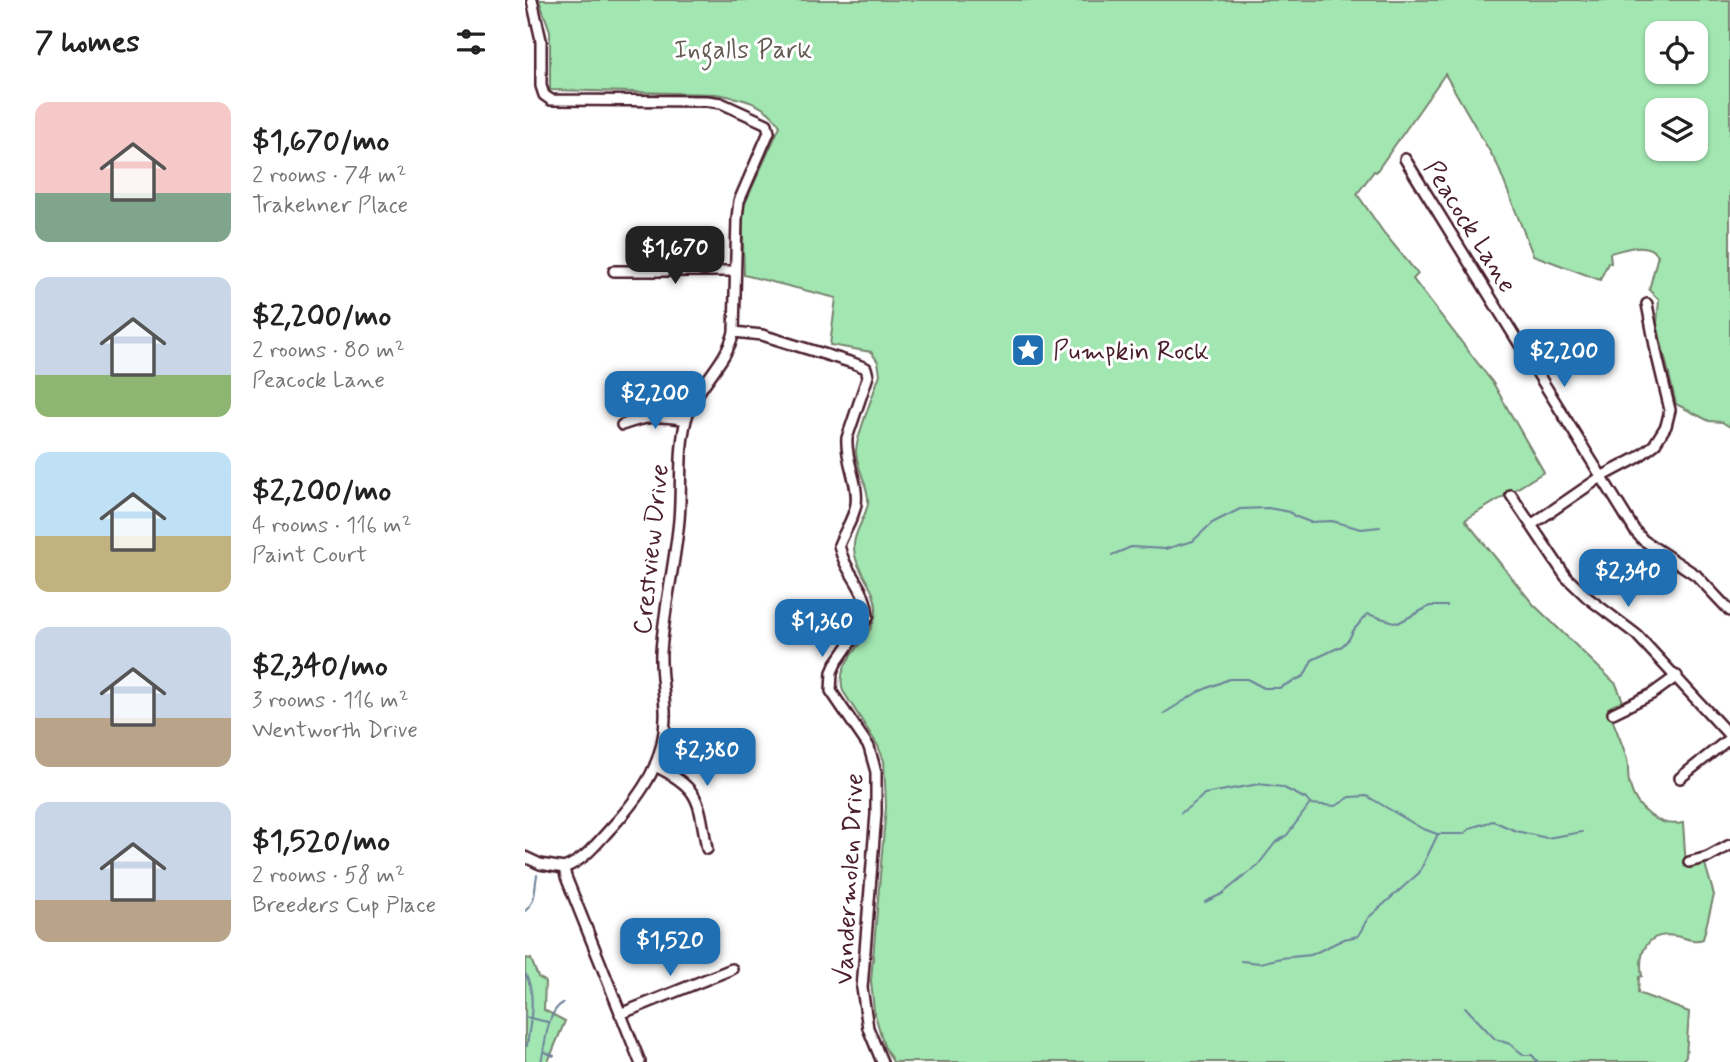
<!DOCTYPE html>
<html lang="en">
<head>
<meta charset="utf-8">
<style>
  body { margin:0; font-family:Mynerve,sans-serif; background:#f2f2f2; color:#222; height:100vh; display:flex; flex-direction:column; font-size:26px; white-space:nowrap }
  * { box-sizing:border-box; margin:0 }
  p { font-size:23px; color:#767676 }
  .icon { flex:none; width:38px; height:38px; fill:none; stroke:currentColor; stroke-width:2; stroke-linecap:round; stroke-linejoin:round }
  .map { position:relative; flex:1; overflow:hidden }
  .drawer { display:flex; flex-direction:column; background:#fff; width:525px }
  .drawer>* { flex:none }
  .fabs { position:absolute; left:1120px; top:21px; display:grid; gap:14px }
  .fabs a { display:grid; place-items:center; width:63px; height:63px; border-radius:14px; background:#fff; box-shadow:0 2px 5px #0004; font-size:35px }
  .price { position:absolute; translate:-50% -60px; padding:0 16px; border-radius:14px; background:#1f6fb2; color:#fff; font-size:23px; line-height:46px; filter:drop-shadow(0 2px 4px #0008) }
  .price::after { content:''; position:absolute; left:50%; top:42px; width:21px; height:16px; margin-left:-10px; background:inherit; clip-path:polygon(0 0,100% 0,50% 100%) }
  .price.active { background:#222; color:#fff }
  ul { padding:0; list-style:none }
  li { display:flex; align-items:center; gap:21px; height:175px; padding:0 35px }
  li span { display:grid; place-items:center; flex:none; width:196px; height:140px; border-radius:14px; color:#555 }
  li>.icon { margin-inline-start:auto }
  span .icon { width:84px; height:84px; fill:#fffc; stroke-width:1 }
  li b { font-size:30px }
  h2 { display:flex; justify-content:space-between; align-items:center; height:84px; padding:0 35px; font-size:30px }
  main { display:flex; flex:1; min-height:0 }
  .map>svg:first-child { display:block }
</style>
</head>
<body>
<main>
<section class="drawer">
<h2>7 homes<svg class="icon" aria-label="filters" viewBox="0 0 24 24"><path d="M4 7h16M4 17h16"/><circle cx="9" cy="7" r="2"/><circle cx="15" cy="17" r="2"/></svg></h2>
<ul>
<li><span style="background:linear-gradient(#f6c9c9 65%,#7fa58c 0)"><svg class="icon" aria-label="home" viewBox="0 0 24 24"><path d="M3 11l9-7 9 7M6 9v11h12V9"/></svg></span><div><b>$1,670/mo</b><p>2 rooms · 74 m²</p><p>Trakehner Place</p></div></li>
<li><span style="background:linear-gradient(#c9d6e8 70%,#8fb573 0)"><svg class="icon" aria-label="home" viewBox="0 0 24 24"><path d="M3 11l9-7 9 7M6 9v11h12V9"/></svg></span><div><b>$2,200/mo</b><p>2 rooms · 80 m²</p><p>Peacock Lane</p></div></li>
<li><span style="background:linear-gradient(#bfe0f5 60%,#c2b280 0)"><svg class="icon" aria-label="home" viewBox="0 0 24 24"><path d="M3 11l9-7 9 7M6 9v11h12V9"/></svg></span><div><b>$2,200/mo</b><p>4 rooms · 116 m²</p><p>Paint Court</p></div></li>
<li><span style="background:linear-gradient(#c9d6e8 65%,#b9a48a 0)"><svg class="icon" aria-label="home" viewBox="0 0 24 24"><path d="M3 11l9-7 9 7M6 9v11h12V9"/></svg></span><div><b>$2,340/mo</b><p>3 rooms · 116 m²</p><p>Wentworth Drive</p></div></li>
<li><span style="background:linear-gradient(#c9d6e8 70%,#b9a48a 0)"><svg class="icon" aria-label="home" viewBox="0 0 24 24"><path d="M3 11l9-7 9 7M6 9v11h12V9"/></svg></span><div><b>$1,520/mo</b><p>2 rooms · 58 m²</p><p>Breeders Cup Place</p></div></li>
</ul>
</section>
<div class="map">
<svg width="1205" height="1062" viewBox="0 0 1205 1062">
  <rect width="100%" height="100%" fill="#fff"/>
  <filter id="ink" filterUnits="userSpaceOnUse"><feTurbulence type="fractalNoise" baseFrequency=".0143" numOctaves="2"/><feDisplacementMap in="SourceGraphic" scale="14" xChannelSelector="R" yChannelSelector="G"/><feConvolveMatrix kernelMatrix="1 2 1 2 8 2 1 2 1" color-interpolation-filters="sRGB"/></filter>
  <g filter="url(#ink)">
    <path fill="#a2e6b1" stroke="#76826e" stroke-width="2" fill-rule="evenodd" d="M14,0H1205V427L1197,422L1184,421L1151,404L1132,324L1134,300L1124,290L1133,255C1120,240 1102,249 1085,253L1086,263H1083L1075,280L1008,255L972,164L920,74L851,172L849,171L832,194L859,233L893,274L888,279L968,383L1019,472L940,520L1008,604L1091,684L1098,701L1083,708C1089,725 1097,742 1102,759C1104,768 1102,778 1105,786C1111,809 1134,828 1158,823L1161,867L1180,864L1189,895L1178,939C1168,943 1160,937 1150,936C1122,931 1113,952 1117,976L1114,977L1113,993L1164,1012L1161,1056L1156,1062H368L359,1046L349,1011L346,981L361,806L359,761L353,746L318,691C308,657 350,641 351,610C352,586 327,569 329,544C330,530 341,517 343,503C345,489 331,467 331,451C331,437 350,390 355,374L353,362L346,352L305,345L311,298L219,275L217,210L255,126C242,103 215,98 191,94L25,90V31ZM1132,33H1171V72H1132ZM1132,110H1171V149H1132Z
      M0,958L6,959L13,977L20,981L19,1010L40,1021L23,1062H0Z"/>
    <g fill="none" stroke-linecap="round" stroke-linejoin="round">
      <path stroke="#6c8199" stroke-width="2" d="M587,555L606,547L640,549L668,541L687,523L715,509L743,508L765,512L769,516L785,522L807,521L836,529L855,527
        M638,714L673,692L704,679H722L739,688H754L779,676L787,660L817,646L824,639L828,631L842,614L873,623L905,606H922
        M656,813C664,806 673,802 679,794L734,784L757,787L781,799L785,804L811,806L825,797L842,796L896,828L912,834
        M680,902L697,894L733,865L750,843L762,835L785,804
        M0,911C12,900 9,890 12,875
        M716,961L735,963L756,958L786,955L819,939L833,936L843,918L894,873L913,834H938L948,827L968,821L991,831L1022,838L1057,832
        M0,973C12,994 5,1023 2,1046
        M940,1007L970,1039L985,1044L999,1055H1007L1013,1062
        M0,1017L23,1022
        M20,1052L29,1056
        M16,1062C21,1044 21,1012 38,1003"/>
      <g stroke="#4a1f2b" stroke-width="14">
        <path id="minor" d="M7,0L16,40V86L19,95L26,100L182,101L196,103L242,124L244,132L214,201L212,218L209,332C201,365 170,386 161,420C153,452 157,487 154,520C150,564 139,608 136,652C135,671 139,690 140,710C142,759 118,793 87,827C71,844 61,859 39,868L41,877L115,1062
          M880,159L1110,531L1118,540L1171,575L1205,611
          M89,271H210
          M209,332L237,335L328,363L341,368L343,376L322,438C320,461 334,482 331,504C329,518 319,532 314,545C320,575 341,584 343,617L311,663L307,672L306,691L344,747L351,772V814L337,988L343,1028L357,1062
          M97,425C122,416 135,415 161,420
          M986,495L1041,577L1063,598L1112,635L1205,736
          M1006,525L1076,477L1112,458L1129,445L1141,426L1145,410L1132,356L1122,304
          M1088,713L1127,694L1152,676
          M130,766C177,789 173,801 182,849
          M1155,778L1205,738
          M0,857L15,864L39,868
          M1164,862L1183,857L1205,845
          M95,1014L207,969"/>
      </g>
      <use href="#minor" stroke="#fff" stroke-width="9"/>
    </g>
  </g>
  <defs>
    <g id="sight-square" transform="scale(1.75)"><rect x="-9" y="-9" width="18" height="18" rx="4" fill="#1f6fb2" stroke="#fff"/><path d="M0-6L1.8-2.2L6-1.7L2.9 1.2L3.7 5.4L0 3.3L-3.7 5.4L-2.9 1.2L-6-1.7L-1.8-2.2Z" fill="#fff"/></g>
  </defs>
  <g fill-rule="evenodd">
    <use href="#sight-square" x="503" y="350"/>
  </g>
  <g text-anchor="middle" stroke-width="6" stroke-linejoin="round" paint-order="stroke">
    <g font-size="26" fill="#645b53" stroke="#fff">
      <text x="218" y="58">Ingalls Park</text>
    </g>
    <g font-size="26" fill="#4a1f2b" stroke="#fff">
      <text transform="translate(946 226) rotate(58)" y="9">Peacock Lane</text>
      <text transform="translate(125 549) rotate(-84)" y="9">Crestview Drive</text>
      <text transform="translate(323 879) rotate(-87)" y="9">Vandermolen Drive</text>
    </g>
    <g font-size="26" fill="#4a1f2b" stroke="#fff" text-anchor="start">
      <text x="528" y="359">Pumpkin Rock</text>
    </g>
  </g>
</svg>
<div class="fabs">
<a><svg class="icon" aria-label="locate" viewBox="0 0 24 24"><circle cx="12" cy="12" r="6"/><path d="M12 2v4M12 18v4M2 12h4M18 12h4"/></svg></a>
<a><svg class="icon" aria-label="layers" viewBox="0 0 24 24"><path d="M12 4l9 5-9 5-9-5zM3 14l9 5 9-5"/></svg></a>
</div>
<b class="price active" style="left:150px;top:286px">$1,670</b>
<b class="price" style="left:1039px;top:389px">$2,200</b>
<b class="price" style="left:130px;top:431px">$2,200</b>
<b class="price" style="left:1103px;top:609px">$2,340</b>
<b class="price" style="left:297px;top:659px">$1,360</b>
<b class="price" style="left:182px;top:788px">$2,380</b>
<b class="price" style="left:145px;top:978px">$1,520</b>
</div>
</main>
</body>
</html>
